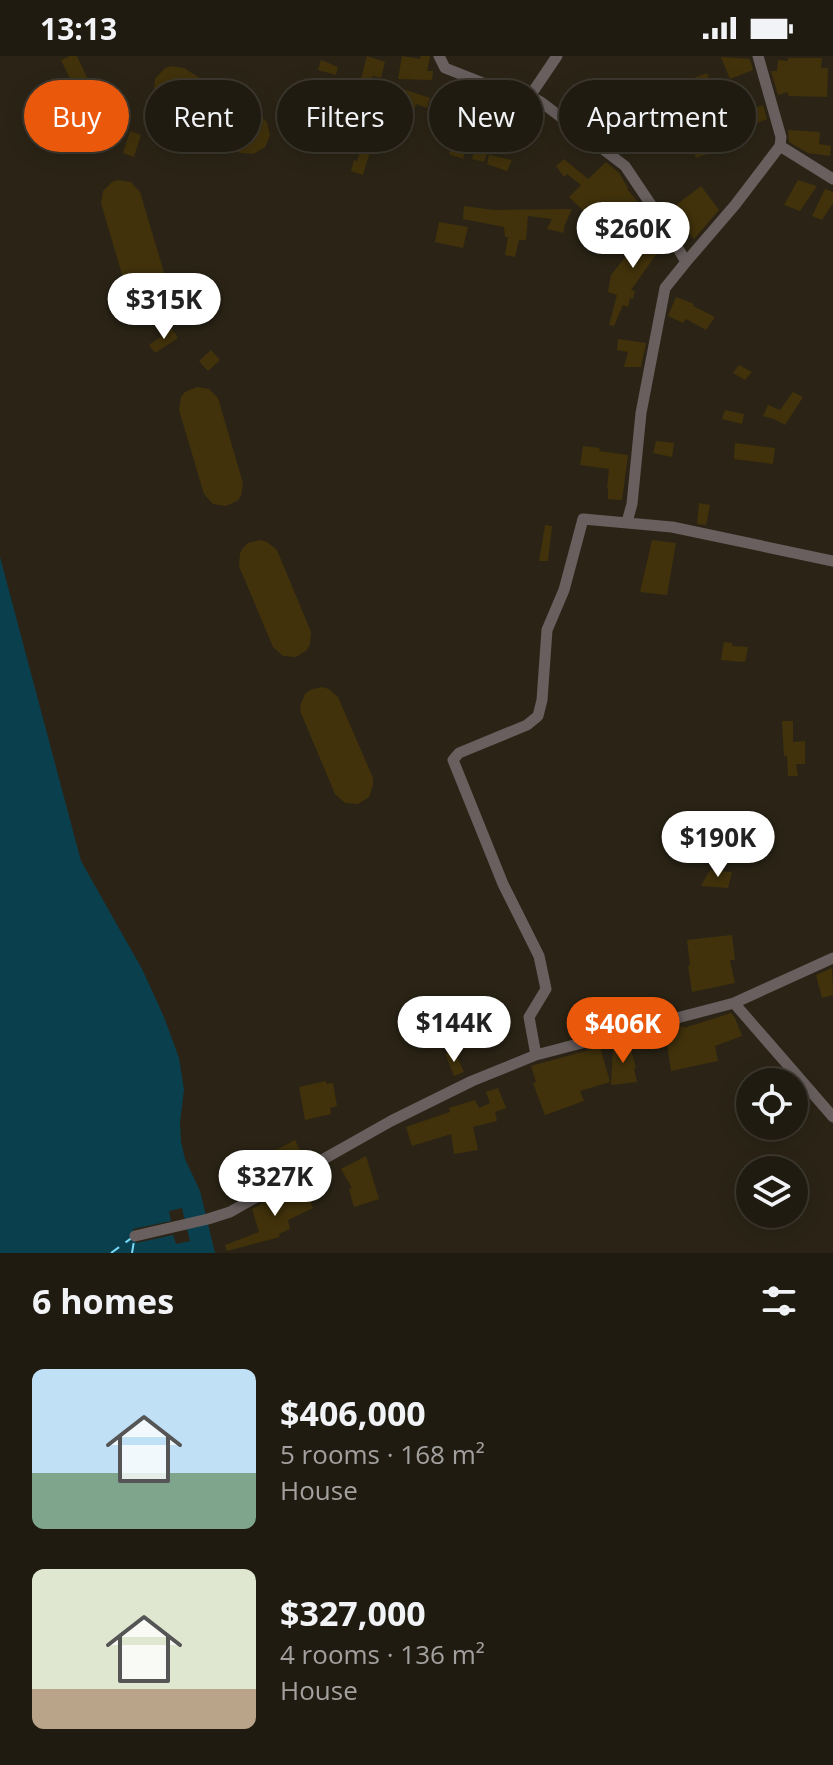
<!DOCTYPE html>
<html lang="en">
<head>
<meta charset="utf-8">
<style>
  body { margin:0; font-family:"Open Sans",sans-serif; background:#282419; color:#f1f3f6; height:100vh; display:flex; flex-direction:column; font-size:30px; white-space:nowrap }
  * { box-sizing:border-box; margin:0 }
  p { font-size:26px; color:#a2a19f }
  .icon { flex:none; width:44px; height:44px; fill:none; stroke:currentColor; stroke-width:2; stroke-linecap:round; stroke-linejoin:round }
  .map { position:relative; height:1197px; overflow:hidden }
  .details { display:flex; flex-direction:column; background:#201b10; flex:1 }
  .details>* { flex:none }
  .banner { position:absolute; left:24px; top:24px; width:786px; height:72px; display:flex; gap:16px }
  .fabs { position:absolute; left:736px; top:1012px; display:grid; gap:16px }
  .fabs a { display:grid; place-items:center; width:72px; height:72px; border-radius:50%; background:#201b10; box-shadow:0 4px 20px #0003,0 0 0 2px #3d3930; font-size:40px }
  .price { position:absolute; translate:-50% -68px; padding:0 18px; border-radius:28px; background:#fff; color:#222; font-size:26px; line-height:52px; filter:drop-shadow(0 2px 4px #0008) }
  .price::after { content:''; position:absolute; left:50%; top:48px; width:24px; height:18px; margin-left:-12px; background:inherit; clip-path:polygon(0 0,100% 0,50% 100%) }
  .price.current { background:#ea580c; color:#fff }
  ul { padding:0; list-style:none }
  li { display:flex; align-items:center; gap:24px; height:200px; padding:0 32px }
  li span { display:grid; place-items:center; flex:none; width:224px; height:160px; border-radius:12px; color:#555 }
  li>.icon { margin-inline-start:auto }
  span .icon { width:96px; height:96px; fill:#fffc; stroke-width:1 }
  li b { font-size:34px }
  h2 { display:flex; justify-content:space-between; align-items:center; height:96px; padding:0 32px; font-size:34px }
  .tag { padding:0 28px; border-radius:36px; background:#201b10; box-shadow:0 4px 20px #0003,0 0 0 2px #3d3930; font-size:28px; line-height:72px }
  .tag.current { background:#ea580c; color:#fff }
  .status { display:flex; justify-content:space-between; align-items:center; height:56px; padding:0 40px; background:#201b10; direction:ltr }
  .status svg { height:22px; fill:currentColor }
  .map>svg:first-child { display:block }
</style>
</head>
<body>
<div class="status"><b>13:13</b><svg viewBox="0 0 49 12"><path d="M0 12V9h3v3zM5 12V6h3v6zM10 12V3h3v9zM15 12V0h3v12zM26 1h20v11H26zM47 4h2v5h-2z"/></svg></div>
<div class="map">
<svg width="833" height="1197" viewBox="0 0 833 1197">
  <rect width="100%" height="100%" fill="#2b2416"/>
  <path fill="#0a3f4e" d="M0,501L81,805L142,913L164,961L179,1002L184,1034L180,1066L181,1086L185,1103L200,1135L215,1197H0Z"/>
  <path fill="#2b2416" d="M182,1152L190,1185L176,1188L173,1179L136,1187L133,1173L171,1165L169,1155Z"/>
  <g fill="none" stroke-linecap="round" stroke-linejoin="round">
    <path stroke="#79daf8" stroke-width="2" stroke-dasharray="10 8" stroke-linecap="butt" d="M111,1197L133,1181
      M132,1197L134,1185"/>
  </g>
  <path fill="#41320b" d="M70,0H77L90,28L76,35L61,4Z
    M367,0L385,6L381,22L372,20L373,49L361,52L358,34Z
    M402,0L420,3L421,0H430L427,15H433L432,24L398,23Z
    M721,1L750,3L753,14L730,23Z
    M788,2H822L821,12H828L827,41L789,40L787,36L778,39L771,15H777L778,4L788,5Z
    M321,4L338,11L336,19L318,14Z
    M170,10L184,12L262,61L267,66L270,79L265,91L253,98L240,97L161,48L154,36L155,23L164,13Z
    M707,17L712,30L693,38L688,24Z
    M397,31L430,42L427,52L416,48L409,72L386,66L394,34L396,35Z
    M763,49L767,63L747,71L741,57Z
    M671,69L678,89L659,96L652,76Z
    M724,74L727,88L714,93L715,95L696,102L689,82L708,75L709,79Z
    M788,74L820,76L819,88L831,90L830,100L808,97L789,86Z
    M130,75L141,79L134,101L123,97Z
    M452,89L466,93L463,103L449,98Z
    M362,90L371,92L363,119L351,115L354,104L357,105Z
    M475,93L487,97L484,106L472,103Z
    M489,99L512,104L507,115L487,108Z
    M564,103L588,123L606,106L619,117L628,132L627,133L644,153L625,170L607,152L594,165L569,141L581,129L567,118L564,121L556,110Z
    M118,124L131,126L140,136L165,220L163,233L154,242L147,244L135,241L126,232L101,147L103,135L112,126Z
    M798,124L817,130L800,155L784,149Z
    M701,130L719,154L694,183L671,153Z
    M825,133L833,136V147L822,164L812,160Z
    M464,150L494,154L572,153L564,171V177L547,173L552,163L528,160L526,184H519L515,201L505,199L508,181H505L504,171L463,163Z
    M439,166L468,171L463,192L435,186Z
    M650,170L665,186L631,234L635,235L633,243L630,242L628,251L623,249L614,270L609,269L617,239L608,236L611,219Z
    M676,241L694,248L693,250L715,261L706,274L686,263L683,267L668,260Z
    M172,273L178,282L155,297L149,289Z
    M618,283L646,287L641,311H624L628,296L617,294Z
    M211,294L220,304L208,315L199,305Z
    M739,309L752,316L745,324L733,317Z
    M197,331L209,333L218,342L243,427L241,440L237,445L226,450L213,448L204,438L179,354L181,341L185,336Z
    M793,336L803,341L785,369L774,363L763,360L768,349L780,354Z
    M725,354L744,358L742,368L722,363Z
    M656,385L674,387L672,401L653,397Z
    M735,387L775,392L773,408L734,403Z
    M583,390L600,392L599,395L628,399L622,444L608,443V432H607L609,413L580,409Z
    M699,447L710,449L706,469L697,468Z
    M545,469L552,470L548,505H539Z
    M261,484L267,486L277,494L311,576L310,588L307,594L296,601L283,600L273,591L239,510L240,497L243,492L248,487Z
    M652,484L676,487L667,539L640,536Z
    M724,586L732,587V590L748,591L745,606L721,604Z
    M322,631L329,633L338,641L373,722V729L369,741L358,748L345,747L335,738L301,657L300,650L305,638L310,634Z
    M782,665H793V686L805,685V708H796L798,720H788L787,700H784Z
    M710,814L732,816L728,832L701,830Z
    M732,879L735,904H730L735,927L692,936L688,910L690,909L687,884Z
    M832,912L833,939L822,942L816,919Z
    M731,957L735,962L742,980L715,990L718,1005L671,1015L665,975L684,970V972Z
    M629,959L630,966L614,970L615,960Z
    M629,986L636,1012L634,1013L637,1026L611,1029L613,990Z
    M600,991L610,1026L580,1035L584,1045L545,1059L533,1027L536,1026L531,1010Z
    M455,996L464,1016L454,1020L445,998Z
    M326,1025V1028L333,1027L337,1050L330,1052L331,1058L305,1064L299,1031Z
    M498,1032L506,1052L495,1056L497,1065L473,1071L478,1094L454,1098L451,1078L412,1090L406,1071L450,1056L449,1052L475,1044L479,1052L490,1047L486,1036Z
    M295,1084L300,1094L261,1115V1113L242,1120L238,1111L255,1105Z
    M366,1100L379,1143L354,1151L349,1133L352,1132L341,1113Z
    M304,1129L313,1152L288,1164L290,1173L279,1178L280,1181L227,1195L225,1189L259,1176L252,1153L268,1144L269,1147L291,1138L290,1136Z"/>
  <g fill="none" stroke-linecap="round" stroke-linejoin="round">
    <path stroke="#695f5f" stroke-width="11" d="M439,0L445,12L506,36L530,40L541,46L625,110L662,165L686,206L735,149L780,90
      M758,0L781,81L780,90L833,123
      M530,40L557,0
      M627,466L632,448L641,357L665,232L686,206
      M734,947L833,1061
      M536,999L529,961L546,933L539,900L503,828L453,704L459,697L527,669L538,660L542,644L547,574L564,534L583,463L672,471L833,505
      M135,1180L208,1163L230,1156L391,1065L472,1025L536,999L734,947L833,902"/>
  </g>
</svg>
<div class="fabs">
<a><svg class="icon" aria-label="locate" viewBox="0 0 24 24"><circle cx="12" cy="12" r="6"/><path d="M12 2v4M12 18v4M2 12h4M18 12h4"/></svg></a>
<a><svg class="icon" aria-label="layers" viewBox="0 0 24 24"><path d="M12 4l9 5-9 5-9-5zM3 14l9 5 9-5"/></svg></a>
</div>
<b class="price" style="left:633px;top:214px">$260K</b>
<b class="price" style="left:164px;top:285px">$315K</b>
<b class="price" style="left:718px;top:823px">$190K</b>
<b class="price" style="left:454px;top:1008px">$144K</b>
<b class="price current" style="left:623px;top:1009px">$406K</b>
<b class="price" style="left:275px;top:1162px">$327K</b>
<div class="banner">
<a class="tag current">Buy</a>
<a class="tag">Rent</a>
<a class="tag">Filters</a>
<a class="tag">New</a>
<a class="tag">Apartment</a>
</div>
</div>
<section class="details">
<h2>6 homes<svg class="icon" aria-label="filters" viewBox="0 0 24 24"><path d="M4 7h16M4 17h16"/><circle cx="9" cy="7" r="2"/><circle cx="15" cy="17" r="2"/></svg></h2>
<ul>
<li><span style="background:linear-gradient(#bfe0f5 65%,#7fa58c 0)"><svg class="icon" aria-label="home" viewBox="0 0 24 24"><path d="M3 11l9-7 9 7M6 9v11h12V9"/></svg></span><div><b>$406,000</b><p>5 rooms · 168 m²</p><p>House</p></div></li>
<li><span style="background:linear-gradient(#dfe7d0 75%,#b9a48a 0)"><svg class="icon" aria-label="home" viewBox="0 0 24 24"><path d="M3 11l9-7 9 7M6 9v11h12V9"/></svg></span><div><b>$327,000</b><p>4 rooms · 136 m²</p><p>House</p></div></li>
</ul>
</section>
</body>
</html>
